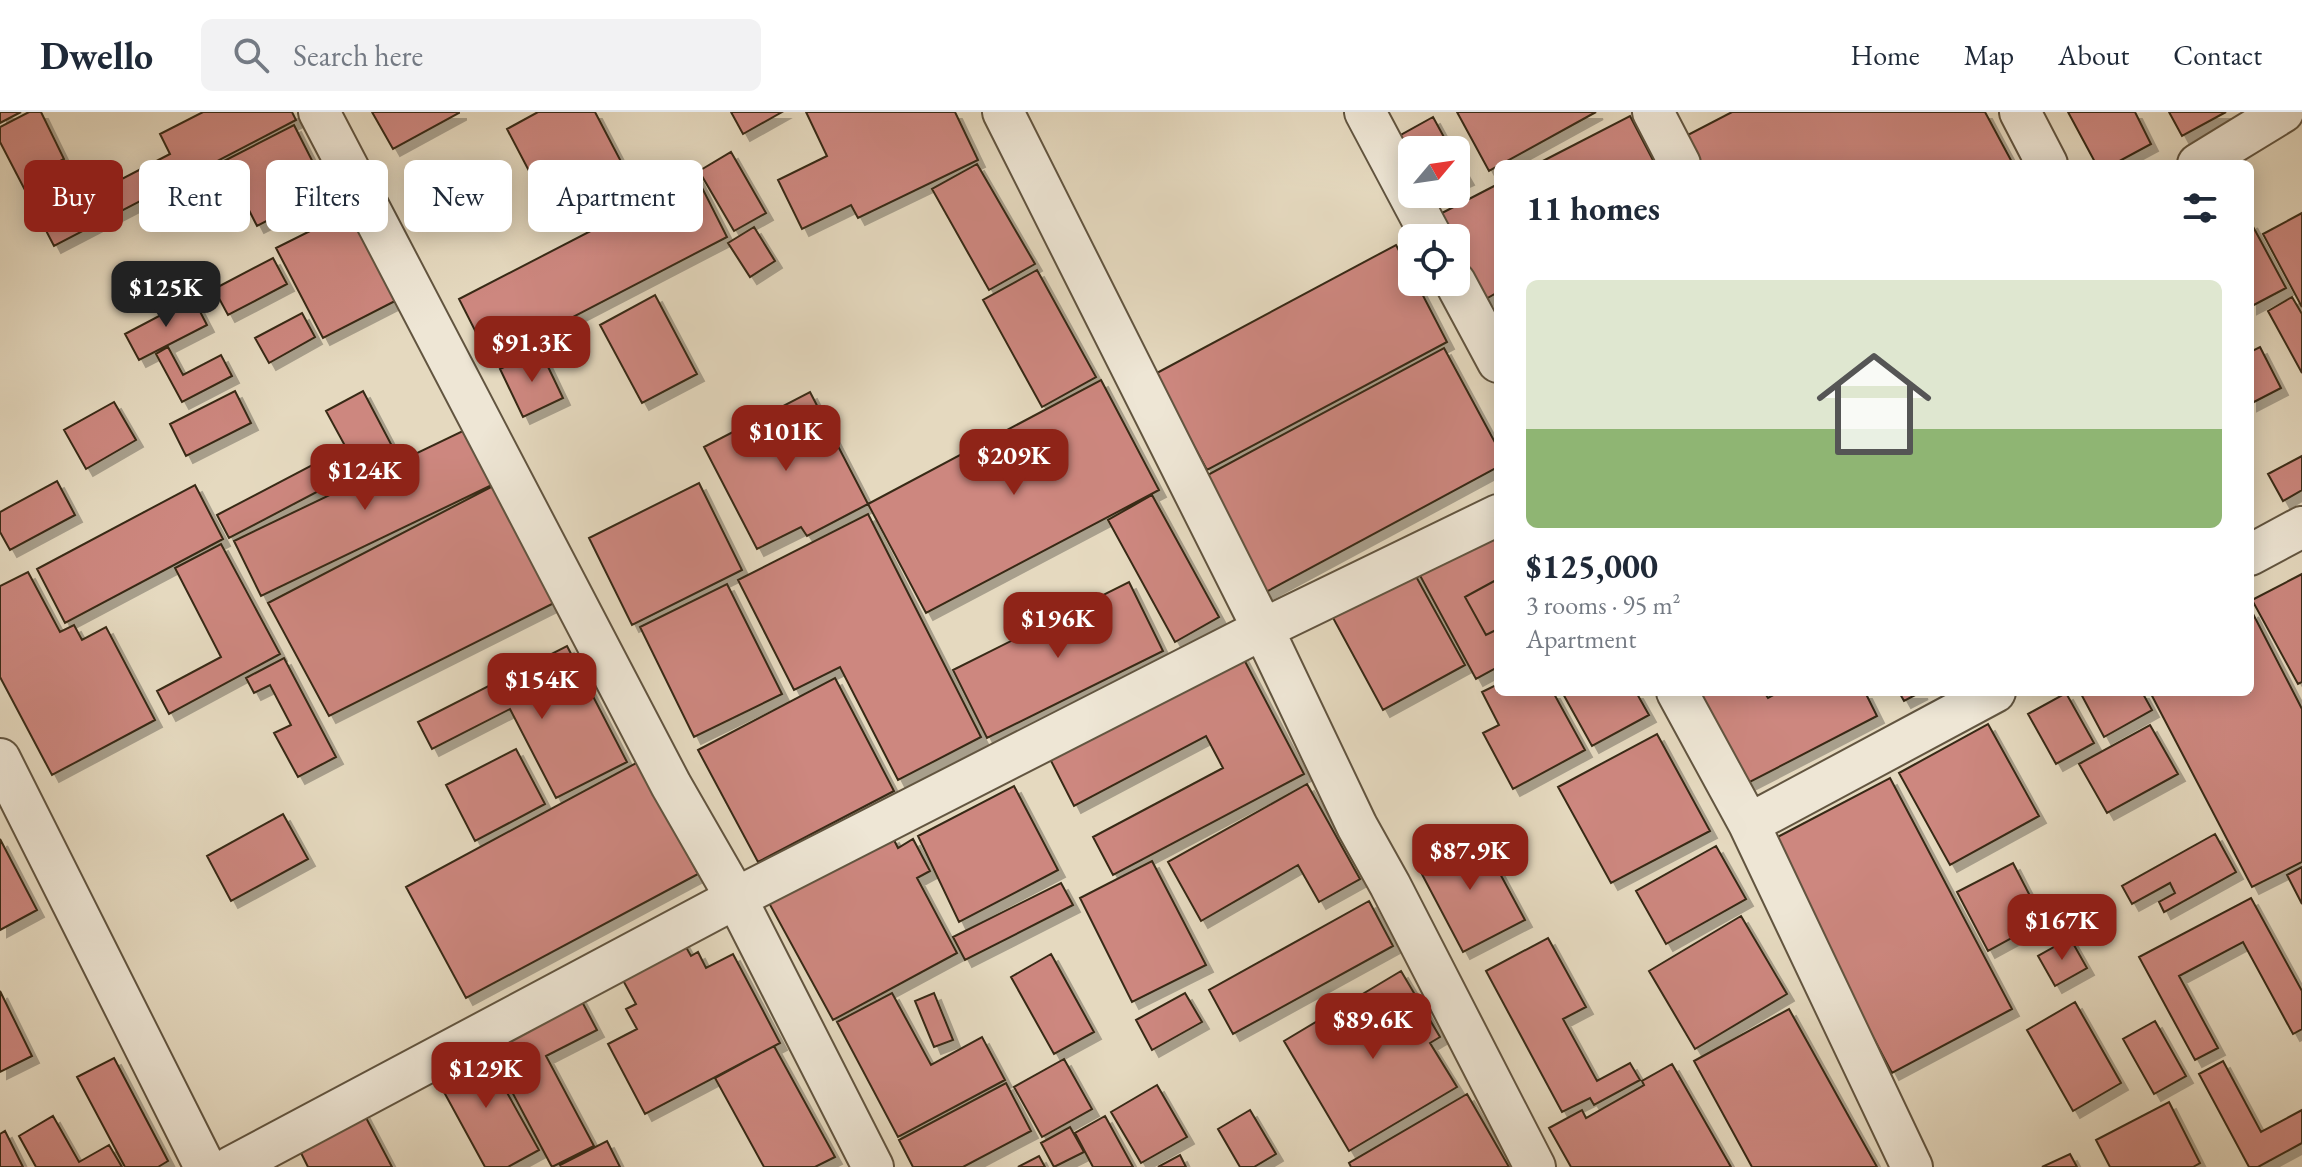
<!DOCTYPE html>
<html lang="en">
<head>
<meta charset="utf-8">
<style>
  body { margin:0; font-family:"EB Garamond",serif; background:#f2f2f3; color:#1f2937; height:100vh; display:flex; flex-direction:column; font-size:30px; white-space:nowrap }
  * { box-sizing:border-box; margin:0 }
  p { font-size:26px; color:#747a83 }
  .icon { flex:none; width:44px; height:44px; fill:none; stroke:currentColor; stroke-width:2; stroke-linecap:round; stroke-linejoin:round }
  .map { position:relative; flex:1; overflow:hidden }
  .drawer { position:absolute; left:1494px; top:48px; width:760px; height:536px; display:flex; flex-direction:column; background:#fff; border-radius:12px; box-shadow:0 4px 20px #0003 }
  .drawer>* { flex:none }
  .banner { position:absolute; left:24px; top:48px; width:760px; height:72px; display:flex; gap:16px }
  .needle { width:52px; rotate:61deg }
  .buttons { position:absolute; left:1398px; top:24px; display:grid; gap:16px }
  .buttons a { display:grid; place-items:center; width:72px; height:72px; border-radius:12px; background:#fff; box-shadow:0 4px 20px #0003; font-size:40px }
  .price { position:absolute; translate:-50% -68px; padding:0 18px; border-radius:16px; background:#8f2418; color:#fff; font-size:26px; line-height:52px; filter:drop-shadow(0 2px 4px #0008) }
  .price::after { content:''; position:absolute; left:50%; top:48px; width:24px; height:18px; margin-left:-12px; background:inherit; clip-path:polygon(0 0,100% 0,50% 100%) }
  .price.on { background:#222; color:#fff }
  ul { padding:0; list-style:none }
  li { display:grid; align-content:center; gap:16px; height:424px; padding:0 32px }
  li+li { border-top:2px solid #e0e1e3 }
  li span { display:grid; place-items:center; height:248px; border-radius:12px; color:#555 }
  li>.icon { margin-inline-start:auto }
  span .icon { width:144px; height:144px; fill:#fffc; stroke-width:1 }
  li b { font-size:34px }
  h2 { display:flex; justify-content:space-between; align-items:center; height:96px; padding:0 32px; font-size:34px }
  .chip { padding:0 28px; border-radius:12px; background:#fff; box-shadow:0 4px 20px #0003; font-size:28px; line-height:72px }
  .chip.on { background:#8f2418; color:#fff }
  header { display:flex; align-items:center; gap:48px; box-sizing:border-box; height:112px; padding:0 40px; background:#fff; border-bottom:2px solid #e0e1e3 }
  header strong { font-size:38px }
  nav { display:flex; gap:44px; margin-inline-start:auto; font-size:28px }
  .search { width:560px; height:72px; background:#f2f2f3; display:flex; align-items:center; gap:20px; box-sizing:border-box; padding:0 28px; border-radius:12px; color:#747a83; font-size:30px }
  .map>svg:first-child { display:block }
</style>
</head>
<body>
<header>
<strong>Dwello</strong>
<div class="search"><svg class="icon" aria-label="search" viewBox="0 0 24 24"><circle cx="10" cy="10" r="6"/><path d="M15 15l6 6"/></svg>Search here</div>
<nav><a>Home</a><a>Map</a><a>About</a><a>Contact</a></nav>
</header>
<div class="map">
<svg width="2302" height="1055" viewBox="0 0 2302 1055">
  <defs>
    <filter id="shadow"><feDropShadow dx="7" dy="7" stdDeviation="0" flood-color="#0004"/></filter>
  </defs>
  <rect width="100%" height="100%" fill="#e5d9bf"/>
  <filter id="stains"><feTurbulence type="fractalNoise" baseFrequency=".0025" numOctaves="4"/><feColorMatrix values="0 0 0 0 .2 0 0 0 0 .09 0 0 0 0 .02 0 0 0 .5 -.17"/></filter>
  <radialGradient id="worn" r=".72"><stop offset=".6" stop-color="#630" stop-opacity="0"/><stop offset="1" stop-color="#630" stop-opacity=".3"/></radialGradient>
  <path fill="#cd877f" stroke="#372915" stroke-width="2" filter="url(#shadow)" d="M0,0H21L0,11Z
    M29,0H41L64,47L47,56L68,95L170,42L160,22L203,0H292L296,8L54,134L0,30V15Z
    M372,0H459V1L393,37Z
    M538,0H595L627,61L551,101L507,17Z
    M731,0H782L743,22Z
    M806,0H955L978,48L858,106L851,93L802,117L778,68L827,44Z
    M1457,0H1596L1489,59Z
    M1732,0H1985L2013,52H1695L1682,26Z
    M2068,0H2135L2151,32L2114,52H2096Z
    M2169,0H2226L2182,24Z
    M1630,4L1655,52H1537Z
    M1433,5L1451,38H1412V48L1399,24Z
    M294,13L327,78L257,114L224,49Z
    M731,40L766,101L734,119L699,59Z
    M1456,47L1467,66L1456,71Z
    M690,52L727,125L490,248L459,187L643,92L637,79Z
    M977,52L1035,152L989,178L932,77Z
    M1498,72V180L1484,188L1456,134V126H1452L1440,102Z
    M352,98L397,188L323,226L276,136Z
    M2302,101V195L2263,122Z
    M2250,109L2286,176L2250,195Z
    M754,115L775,149L750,165L728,131Z
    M1396,133L1412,163V170H1416L1447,230L1207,358L1155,262Z
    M273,146L287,172L228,203L214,177Z
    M1037,158L1096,265L1042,295L983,188Z
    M655,183L697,262L642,291L600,213Z
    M2292,185L2302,202V261L2268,199Z
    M193,186L207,213L139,248L125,222Z
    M302,201L315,225L269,251L255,226Z
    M168,235L183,263L221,243L232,264L182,290L156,242Z
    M2260,235L2281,276L2250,292V240Z
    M1444,236L1498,336V355L1266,480L1204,365Z
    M540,238L563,286L523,305L500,257Z
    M1101,268L1159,378L926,501L868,392Z
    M235,279L251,311L186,344L170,312Z
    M363,279L392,334L356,354L326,299Z
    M810,280L868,392L807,424L801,415L757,437L704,335Z
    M114,290L136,328L86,357L64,318Z
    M469,316L496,371L261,484L234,429Z
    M2302,344V378L2283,389L2268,362Z
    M318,350L330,373L229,426L217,403Z
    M57,369L75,403L10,438L0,420V400Z
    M699,371L742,458L632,513L589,426Z
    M195,373L223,427L65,511L37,457Z
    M493,374L554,491L329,604L268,491Z
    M1152,383L1219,505L1175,530L1108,408Z
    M868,402L981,625L898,668L840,555L794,578L738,468Z
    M1498,415V467L1465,485L1486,523L1498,517V555L1476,567L1417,458Z
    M221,432L280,542L169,602L157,579L221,545L175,456Z
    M1413,459L1465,553L1383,598L1332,504Z
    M28,460L60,520L74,513L82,528L106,515L155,608L52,663L0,565V474Z
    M2302,462V570L2298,572L2252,488Z
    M1498,467V517L1486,523L1465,485Z
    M1129,470L1163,539L987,626L953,558Z
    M727,472L782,582L694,625L640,515Z
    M2251,498L2302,597V750L2252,775L2150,580H2250Z
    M567,534L627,650L556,686L510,597L432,637L418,610Z
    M1239,538L1304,662L1113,763L1093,725L1223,656L1206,624L1074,694L1046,639Z
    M284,546L336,645L298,665L274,621L291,613L270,573L254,581L246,566Z
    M835,566L894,679L758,750L698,638Z
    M1498,572V580H1553L1585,638L1513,677L1483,621L1499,613L1482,580Z
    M1562,580H1636L1649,603L1592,634Z
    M1690,580H1764L1768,586L1779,580H1865L1877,604L1740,675Z
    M1899,580H1921L1904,589Z
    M2080,580H2142L2152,598L2104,625Z
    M2066,581L2094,631L2056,652L2028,602Z
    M1988,612L2039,704L1950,753L1899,661Z
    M2150,613L2178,662L2107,701L2079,652Z
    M1657,622L1710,719L1611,771L1558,675Z
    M516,637L545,692L475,729L446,673Z
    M638,650L698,762L466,886L406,775Z
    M1890,666L2012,897L1892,961L1770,729Z
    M1307,672L1360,767L1319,790L1298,753L1201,809L1168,750Z
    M1014,674L1058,758L959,810L918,724Z
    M283,702L308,747L231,789L207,744Z
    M1477,719L1525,808L1463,840L1416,751Z
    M2215,722L2236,760L2164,800L2159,790L2175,781L2170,771L2132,792L2122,774Z
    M892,724L898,736L913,727L930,759L917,766L957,841L833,908L769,791Z
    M0,727L37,798L0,818Z
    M1716,734L1746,787L1666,832L1636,779Z
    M1152,749L1206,853L1132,890L1080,786Z
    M2013,751L2043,809L1988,839L1957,780Z
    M2302,755V792L2287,763Z
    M1061,771L1073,793L965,848L953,825Z
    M2251,786L2302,879V917L2293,922L2243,830L2179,864L2218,936L2195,948L2139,845Z
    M1369,789L1393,834L1233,922L1209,878Z
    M1741,804L1787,882L1695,937L1649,859Z
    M1548,826L1586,895L1563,907L1597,969L1630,951L1640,968L1594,993L1590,986L1562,1000L1486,859Z
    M2070,826L2087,856L2055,874L2038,844Z
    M682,828L691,844L698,840L706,856L733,842L780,931L645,1002L608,932L637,917L626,897L636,892L619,861Z
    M1051,842L1094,920L1054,942L1011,865Z
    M1401,859L1440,925L1430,931L1457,975L1349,1039L1284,929Z
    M0,879L32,944L0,960Z
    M892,881L931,953L982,925L1005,968L898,1025L837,910Z
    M934,881L953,928L934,935L915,889Z
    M1185,881L1202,910L1152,938L1136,908Z
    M579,884L597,918L546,944L594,1034L552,1055L487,933Z
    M2075,890L2121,971L2073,999L2027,918Z
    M1789,897L1849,1005L1877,1055H1752L1694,949Z
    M2155,909L2186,964L2154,982L2123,927Z
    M481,934L539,1038L508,1055H485L433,960Z
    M774,934L835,1045L815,1055H764L715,966Z
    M114,946L168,1049L158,1055H125L77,965Z
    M1064,947L1092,997L1042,1025L1014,975Z
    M2223,949L2261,1020L2302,998V1031L2258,1055H2249L2199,962Z
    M1672,952L1731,1055H1571L1549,1016L1582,998L1586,1006L1644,973L1642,969Z
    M1006,971L1031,1019L963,1055H913L899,1028Z
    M1157,973L1187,1025L1141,1051L1111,1000Z
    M1467,982L1509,1055H1351L1349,1051Z
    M2169,990L2200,1051L2193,1055H2110L2096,1028Z
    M1250,998L1276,1042L1254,1055H1240L1218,1017Z
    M363,1000L392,1055H308L298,1035Z
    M53,1004L79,1050L109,1033L122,1055H36L19,1024Z
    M1105,1004L1133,1055H1093L1075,1021Z
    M1070,1015L1084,1040L1054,1055L1041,1031Z
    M5,1019L23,1055H0V1022Z
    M607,1029L620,1055H561L560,1053Z
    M2070,1042L2077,1055H2042Z
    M1180,1043L1186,1055H1158Z
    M1039,1044L1045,1055H1018Z"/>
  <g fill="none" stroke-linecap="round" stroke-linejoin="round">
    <g stroke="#625540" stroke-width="44">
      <path id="minor" d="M319,0L671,673L736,786L873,1055
        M1003,0L1263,517L1357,714L1390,773L1535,1055
        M1365,0L1432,126
        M1653,0L1680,52
        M2020,0L2047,52
        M2198,52L2283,0
        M1455,170L1498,250
        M2250,443L2302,415
        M1677,580L1749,712L1912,1055
        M0,647L205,1055
        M1749,712L1995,580
        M231,1055L736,786L1263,517L1498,403"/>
    </g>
    <use href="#minor" stroke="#eee6d5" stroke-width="40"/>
  </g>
  <rect width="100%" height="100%" filter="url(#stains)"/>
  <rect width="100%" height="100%" fill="url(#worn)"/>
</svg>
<div class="buttons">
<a><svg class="needle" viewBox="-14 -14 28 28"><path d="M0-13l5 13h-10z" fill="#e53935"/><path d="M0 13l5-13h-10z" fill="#747a83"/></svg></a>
<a><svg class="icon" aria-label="locate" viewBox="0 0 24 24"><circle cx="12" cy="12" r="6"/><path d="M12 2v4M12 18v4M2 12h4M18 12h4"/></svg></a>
</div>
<b class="price on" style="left:166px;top:217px">$125K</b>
<b class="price" style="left:532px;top:272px">$91.3K</b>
<b class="price" style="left:786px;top:361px">$101K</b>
<b class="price" style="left:1014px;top:385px">$209K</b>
<b class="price" style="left:365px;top:400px">$124K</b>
<b class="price" style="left:1058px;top:548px">$196K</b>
<b class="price" style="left:542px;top:609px">$154K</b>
<b class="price" style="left:1470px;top:780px">$87.9K</b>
<b class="price" style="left:2062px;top:850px">$167K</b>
<b class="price" style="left:1373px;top:949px">$89.6K</b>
<b class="price" style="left:486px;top:998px">$129K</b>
<div class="banner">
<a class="chip on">Buy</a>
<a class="chip">Rent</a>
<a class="chip">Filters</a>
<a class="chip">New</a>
<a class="chip">Apartment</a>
</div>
<section class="drawer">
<h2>11 homes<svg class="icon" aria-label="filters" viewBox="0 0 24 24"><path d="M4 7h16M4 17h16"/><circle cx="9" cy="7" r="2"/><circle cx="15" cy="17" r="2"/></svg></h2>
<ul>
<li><span style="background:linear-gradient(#dfe7d0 60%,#8fb573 0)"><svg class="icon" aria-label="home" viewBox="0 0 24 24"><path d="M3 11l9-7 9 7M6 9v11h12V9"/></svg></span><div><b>$125,000</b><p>3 rooms · 95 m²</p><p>Apartment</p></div></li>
</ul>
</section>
</div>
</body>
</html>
